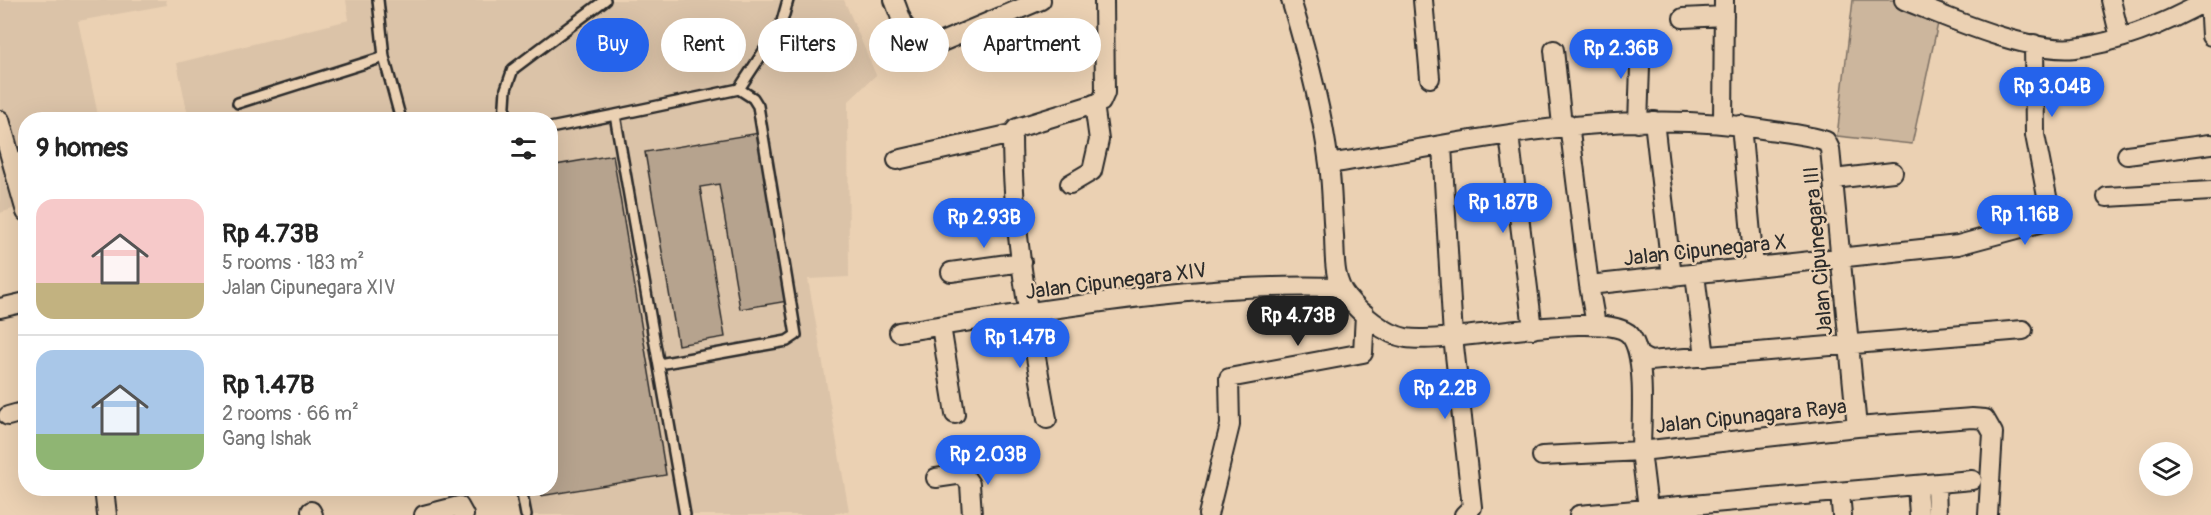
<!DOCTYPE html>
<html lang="en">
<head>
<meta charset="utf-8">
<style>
  body { margin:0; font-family:Pangolin,sans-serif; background:#f2f2f2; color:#222; height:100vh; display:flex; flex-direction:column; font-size:22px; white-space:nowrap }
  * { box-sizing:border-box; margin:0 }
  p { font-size:20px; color:#767676 }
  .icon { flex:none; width:33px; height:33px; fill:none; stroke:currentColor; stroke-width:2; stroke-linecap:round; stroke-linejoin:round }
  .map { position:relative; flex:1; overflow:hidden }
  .details { position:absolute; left:18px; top:112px; width:540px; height:384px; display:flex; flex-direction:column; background:#fff; border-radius:24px; box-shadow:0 6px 24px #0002 }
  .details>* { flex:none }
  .top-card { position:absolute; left:576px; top:18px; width:570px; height:54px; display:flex; gap:12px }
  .controls { position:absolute; left:2139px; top:442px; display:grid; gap:12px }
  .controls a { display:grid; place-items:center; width:54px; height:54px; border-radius:50%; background:#fff; box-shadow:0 6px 24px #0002; font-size:30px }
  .price { position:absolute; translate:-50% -51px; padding:0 14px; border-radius:21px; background:#2563eb; color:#fff; font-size:20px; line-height:39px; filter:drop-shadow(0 2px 3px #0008) }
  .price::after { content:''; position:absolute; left:50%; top:36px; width:18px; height:14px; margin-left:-9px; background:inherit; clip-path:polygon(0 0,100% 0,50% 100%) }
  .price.current { background:#222; color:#fff }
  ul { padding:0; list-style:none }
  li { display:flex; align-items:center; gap:18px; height:150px; padding:0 18px }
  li+li { border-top:2px solid #e0e0e0 }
  li span { display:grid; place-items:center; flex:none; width:168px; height:120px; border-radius:18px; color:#555 }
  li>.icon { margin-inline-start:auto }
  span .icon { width:72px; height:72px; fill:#fffc; stroke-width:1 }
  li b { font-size:26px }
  h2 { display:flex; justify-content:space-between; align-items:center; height:72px; padding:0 18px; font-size:26px }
  .tag { padding:0 21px; border-radius:27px; background:#fff; box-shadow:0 6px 24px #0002; font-size:21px; line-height:54px }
  .tag.current { background:#2563eb; color:#fff }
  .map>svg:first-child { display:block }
</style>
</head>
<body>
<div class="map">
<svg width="2211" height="515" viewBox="0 0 2211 515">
  <rect width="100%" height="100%" fill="#ebd1b3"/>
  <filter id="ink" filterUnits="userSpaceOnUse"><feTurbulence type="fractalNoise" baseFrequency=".0167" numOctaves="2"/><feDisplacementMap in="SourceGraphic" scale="12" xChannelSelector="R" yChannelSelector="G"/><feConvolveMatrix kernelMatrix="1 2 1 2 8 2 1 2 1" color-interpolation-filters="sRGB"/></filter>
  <g filter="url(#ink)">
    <path fill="#dbc3a8" d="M0,0H166L167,5L78,21L99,120H26L25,205L0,213Z
      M346,0H844L876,75L848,102L849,277L808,279L849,511L824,515H532L528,489H550V120H189L177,63L349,20Z"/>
    <path fill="#ccb69d" stroke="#7c7064" stroke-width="1.5" d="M1853,0H1943L1912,144L1837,136Z"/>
    <path fill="#b6a38e" stroke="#2b2b2b" stroke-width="1.5" d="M759,133L788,301L740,309L719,184L700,187L725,337L678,345L645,152Z
      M613,155L666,475L541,496L540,489H550V166Z"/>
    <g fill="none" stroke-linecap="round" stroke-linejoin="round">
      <g stroke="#2b2b2b" stroke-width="14">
        <path id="service" d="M378,0L384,57L401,120
          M739,89L781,25L788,0
          M238,103L384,57
          M504,120L506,89L513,69L605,0
          M550,128L615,115
          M659,364L787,341L796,335L758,106L753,98L739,89L615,115L685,515
          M521,489L526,515"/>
      </g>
      <g stroke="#2b2b2b" stroke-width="22">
        <path id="minor" d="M894,0C901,16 907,44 925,49L1041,0
          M1291,0C1307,53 1322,109 1329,164C1332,188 1332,212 1334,236C1335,257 1333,280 1347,297C1360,313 1384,334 1406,338C1448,345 1607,308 1630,335C1647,355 1641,423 1641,451L1857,427L1972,418L1985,419L1993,433L1988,515
          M1423,0L1430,78
          M1904,0C1949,18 2027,53 2075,48C2122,42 2167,23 2208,0
          M2111,0L2120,38
          M2209,0L2211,36
          M1683,18L1724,16
          M1554,50L1562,125
          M0,120L26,212
          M1654,121L1672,277
          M1638,123L1641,39
          M1723,123L1724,0
          M1569,124L1589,285L1596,325
          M1741,125L1754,267
          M1509,135L1533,329
          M1442,146L1453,337L1472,507L1464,515
          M2127,155L2211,144
          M897,160L1012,134
          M1329,164C1474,141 1621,105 1768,130C1787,133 1808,135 1826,141L1830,149L1857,427
          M1834,179L1893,172
          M1070,184L1092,171L1099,140L1094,104
          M2107,197L2211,191
          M955,217L1015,210
          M951,272L1022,262
          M1695,274L1705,357
          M1589,285L1958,245L2047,221L2051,217L2035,135L2034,44
          M0,308L26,302
          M941,326L955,414
          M899,332C1043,311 1193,282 1339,287
          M1639,355L1649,361L2023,330
          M8,416L26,411
          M1047,419C1030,325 1012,230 1012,134L1017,128L1101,102L1105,93L1104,0
          M1542,456L1641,451L1648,508
          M936,478L963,474L970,484L972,515
          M1936,484L1937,515
          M1917,486L1919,515
          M104,489L107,515
          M1840,493L1842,515
          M311,511L313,515
          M424,515L459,506L464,515
          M1208,515L1230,425L1229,378L1363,353L1365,314
          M1579,515L1972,480"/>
      </g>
      <use href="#service" stroke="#ebd1b3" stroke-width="9"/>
      <use href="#minor" stroke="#ebd1b3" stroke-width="18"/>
    </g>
  </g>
  <g text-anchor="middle" stroke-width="5" stroke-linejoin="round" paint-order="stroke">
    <g font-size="21" fill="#2b2b2b" stroke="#ebd1b3">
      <text transform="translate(1705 250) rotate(-6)" y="7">Jalan Cipunegara X</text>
      <text transform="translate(1818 251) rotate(-95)" y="7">Jalan Cipunegara III</text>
      <text transform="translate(1116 281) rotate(-7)" y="7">Jalan Cipunegara XIV</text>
      <text transform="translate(1751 416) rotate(-6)" y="7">Jalan Cipunagara Raya</text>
    </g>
  </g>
</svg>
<div class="controls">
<a><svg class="icon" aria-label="layers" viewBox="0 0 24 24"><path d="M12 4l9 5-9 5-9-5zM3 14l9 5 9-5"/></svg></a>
</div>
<b class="price" style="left:1621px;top:80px">Rp 2.36B</b>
<b class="price" style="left:2052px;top:118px">Rp 3.04B</b>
<b class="price" style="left:1503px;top:234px">Rp 1.87B</b>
<b class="price" style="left:2025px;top:246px">Rp 1.16B</b>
<b class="price" style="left:984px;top:249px">Rp 2.93B</b>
<b class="price current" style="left:1298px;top:347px">Rp 4.73B</b>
<b class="price" style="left:1020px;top:369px">Rp 1.47B</b>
<b class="price" style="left:1445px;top:420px">Rp 2.2B</b>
<b class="price" style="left:988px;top:486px">Rp 2.03B</b>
<div class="top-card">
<a class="tag current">Buy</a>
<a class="tag">Rent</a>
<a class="tag">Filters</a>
<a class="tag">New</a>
<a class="tag">Apartment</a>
</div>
<section class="details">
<h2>9 homes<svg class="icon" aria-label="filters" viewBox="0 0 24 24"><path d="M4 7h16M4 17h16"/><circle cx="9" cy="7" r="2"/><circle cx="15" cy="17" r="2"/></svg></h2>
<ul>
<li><span style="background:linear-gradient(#f6c9c9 70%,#c2b280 0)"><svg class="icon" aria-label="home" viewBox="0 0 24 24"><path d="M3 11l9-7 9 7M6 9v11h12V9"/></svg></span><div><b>Rp 4.73B</b><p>5 rooms · 183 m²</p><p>Jalan Cipunegara XIV</p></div></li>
<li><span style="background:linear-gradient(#a9c7e8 70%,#8fb573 0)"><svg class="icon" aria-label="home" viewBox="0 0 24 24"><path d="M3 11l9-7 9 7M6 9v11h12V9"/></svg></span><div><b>Rp 1.47B</b><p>2 rooms · 66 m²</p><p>Gang Ishak</p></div></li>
</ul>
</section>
</div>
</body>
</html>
